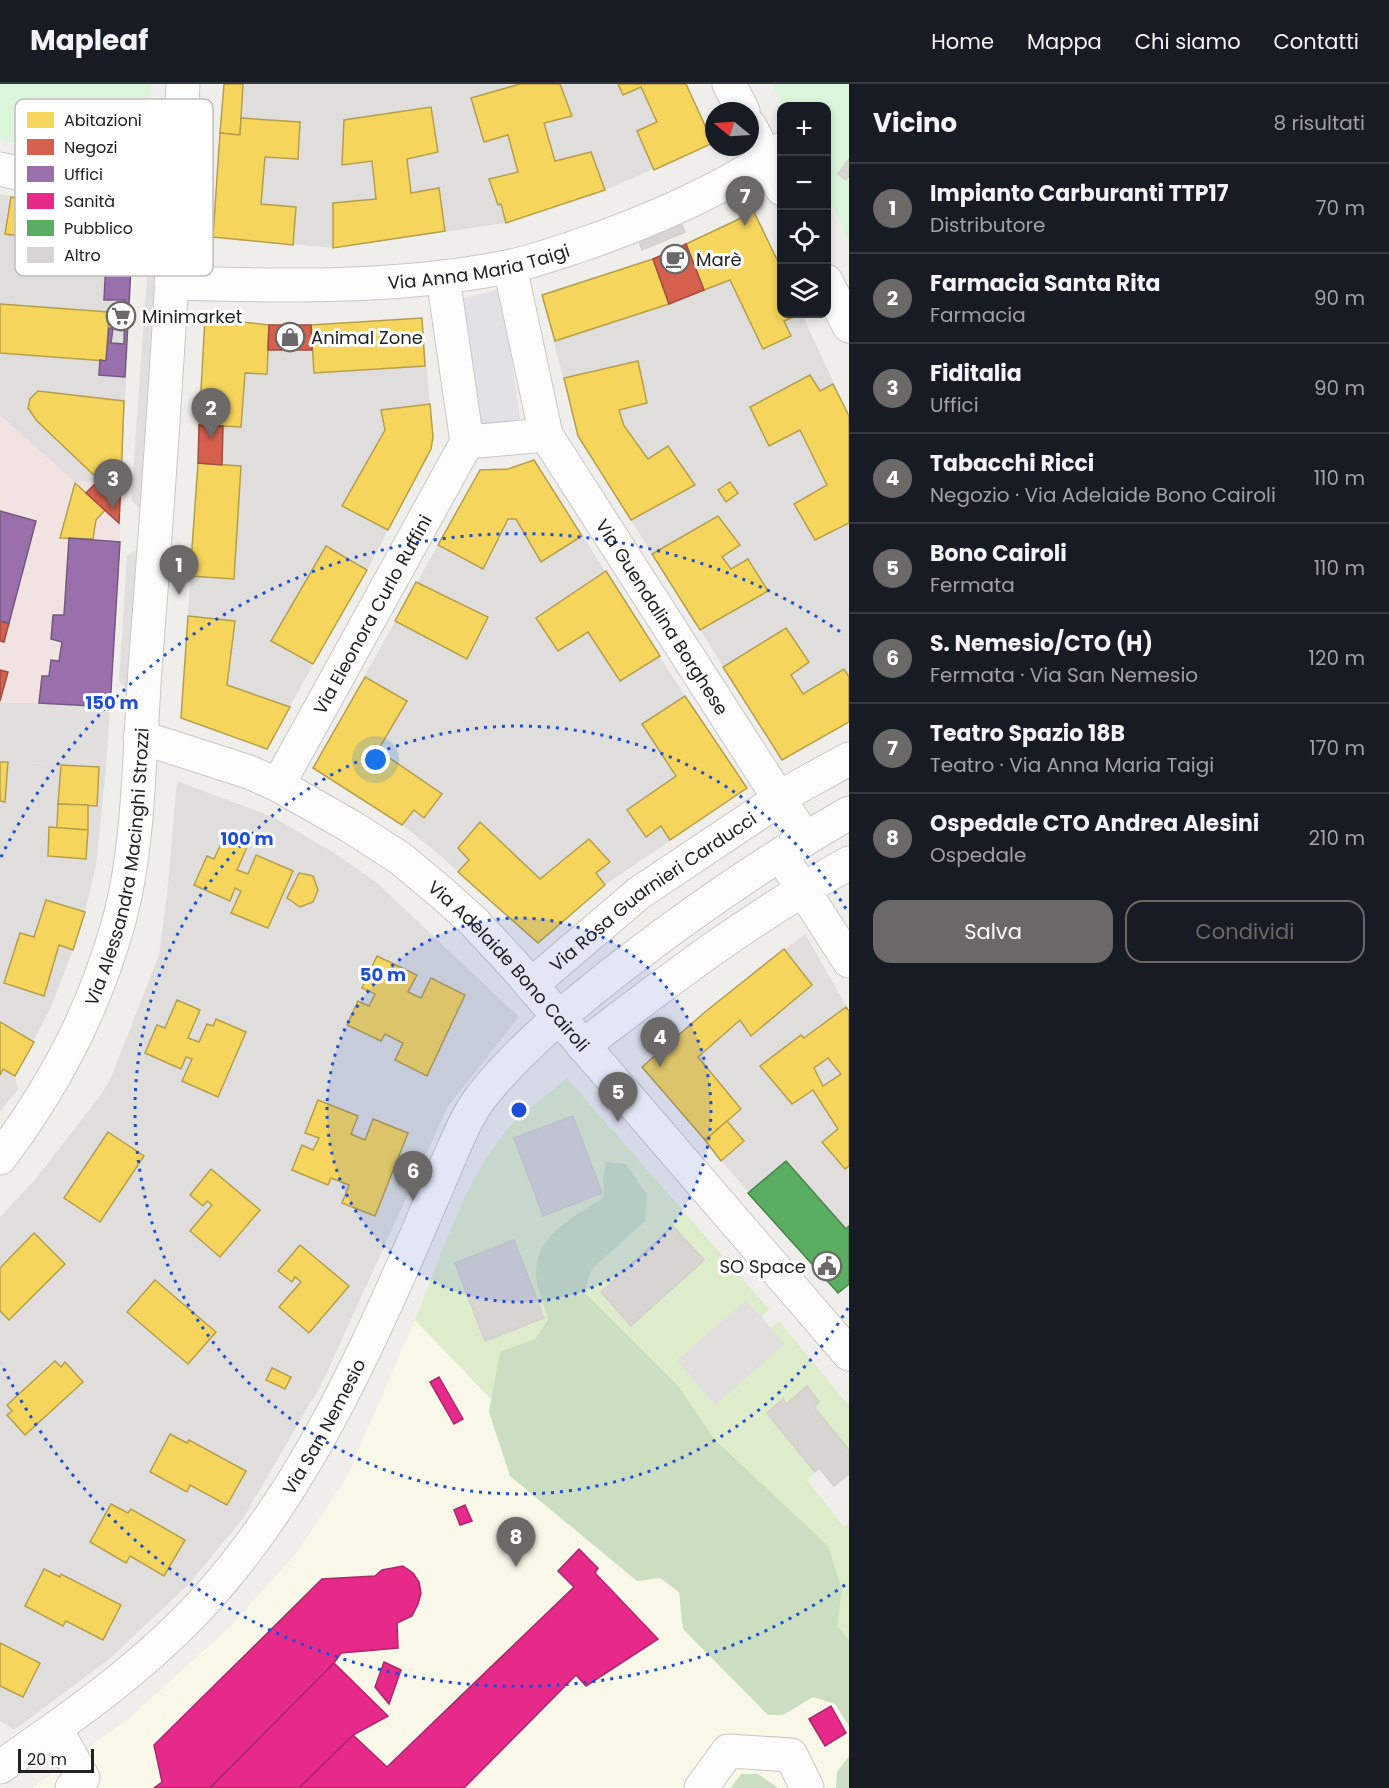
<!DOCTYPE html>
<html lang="it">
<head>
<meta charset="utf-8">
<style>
	body { margin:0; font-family:Poppins,sans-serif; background:#20242c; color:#f1f3f6 }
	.controls { position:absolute; right:18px; top:18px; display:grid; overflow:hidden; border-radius:12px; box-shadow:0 3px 9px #0003 }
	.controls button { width:54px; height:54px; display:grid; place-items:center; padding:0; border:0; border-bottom:2px solid #363941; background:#171b24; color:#f1f3f6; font:30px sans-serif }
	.compass { position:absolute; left:705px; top:18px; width:54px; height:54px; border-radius:50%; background:#171b24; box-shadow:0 3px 9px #0003; rotate:288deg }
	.scale { position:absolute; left:18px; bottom:15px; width:76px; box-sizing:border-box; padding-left:6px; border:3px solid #222; border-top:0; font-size:16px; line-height:21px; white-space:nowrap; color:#222; -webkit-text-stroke:4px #fff; paint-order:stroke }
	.you { position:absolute; left:376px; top:676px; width:21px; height:21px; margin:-15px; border:4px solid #fff; border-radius:50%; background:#1a73e8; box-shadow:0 0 0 9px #1a73e833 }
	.badge { display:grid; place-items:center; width:39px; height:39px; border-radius:50%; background:#6a6968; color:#fff; font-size:20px; font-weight:700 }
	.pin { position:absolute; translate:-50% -50px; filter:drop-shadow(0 2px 3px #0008) }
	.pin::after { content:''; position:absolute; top:32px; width:21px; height:18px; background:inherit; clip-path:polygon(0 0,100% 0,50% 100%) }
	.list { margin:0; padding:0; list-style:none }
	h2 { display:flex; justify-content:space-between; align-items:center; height:78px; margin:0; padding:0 24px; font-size:26px }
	h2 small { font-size:20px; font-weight:400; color:#9ea1a6 }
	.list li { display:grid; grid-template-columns:39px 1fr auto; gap:18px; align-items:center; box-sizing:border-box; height:90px; padding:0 24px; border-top:2px solid #363941 }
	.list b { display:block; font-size:22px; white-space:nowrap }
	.list p { margin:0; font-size:20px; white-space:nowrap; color:#9ea1a6 }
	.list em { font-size:20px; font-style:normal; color:#9ea1a6 }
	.actions { display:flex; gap:12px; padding:18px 24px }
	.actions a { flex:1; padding:14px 0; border:2px solid #6a6968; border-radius:18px; text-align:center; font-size:21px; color:#6a6968 }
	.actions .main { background:#6a6968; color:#fff }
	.icon { flex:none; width:33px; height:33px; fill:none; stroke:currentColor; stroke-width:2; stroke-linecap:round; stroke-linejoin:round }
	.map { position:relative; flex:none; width:849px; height:1704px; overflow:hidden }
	header { display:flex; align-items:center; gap:36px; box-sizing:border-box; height:84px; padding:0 30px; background:#171b24; border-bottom:2px solid #363941 }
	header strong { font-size:28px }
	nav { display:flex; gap:33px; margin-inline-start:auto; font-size:21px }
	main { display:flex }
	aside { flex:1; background:#171b24 }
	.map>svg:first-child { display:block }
	.residential { fill:#dfdedc }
	.commercial { fill:#f1e3e1 }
	.education { fill:#f8f7e8 }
	.grass { fill:#ddeccb; fill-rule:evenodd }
	.forest { fill:#cbdec1 }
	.park { fill:#daf5da }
	.parking { fill:#e0dfde }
	.plaza { fill:#e2e1e5 }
	.homes { fill:#f6d55c; stroke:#b69f4b; stroke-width:1.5; fill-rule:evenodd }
	.shops { fill:#d6604d; stroke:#a04d40; stroke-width:1.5 }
	.offices { fill:#9970ab; stroke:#755982; stroke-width:1.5 }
	.health { fill:#e7298a; stroke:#ac276b; stroke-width:1.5 }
	.public { fill:#5aae61; stroke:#49844e; stroke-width:1.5 }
	.building { fill:#d7d4d2; stroke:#d3d0cc; stroke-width:1.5 }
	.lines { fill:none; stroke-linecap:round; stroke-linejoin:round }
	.minor-casing { stroke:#c9c8c7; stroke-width:35 }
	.minor { stroke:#fdfcfc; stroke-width:33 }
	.ring { fill:none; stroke:#1d4ed8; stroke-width:3; stroke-dasharray:3 6 }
	.labels { text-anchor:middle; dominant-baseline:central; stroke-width:6; stroke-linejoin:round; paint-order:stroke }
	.poi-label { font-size:18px; fill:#222; stroke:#fff; text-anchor:start }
	.street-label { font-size:18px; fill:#222; stroke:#fff }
	.key { fill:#fff; stroke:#bdbdbd; stroke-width:1.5 }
	.key-label { font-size:16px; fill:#222 }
	.centre { fill:#1d4ed8; stroke:#fff; stroke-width:3 }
	.ring-label { font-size:18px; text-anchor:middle; font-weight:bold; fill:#1d4ed8; stroke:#fff; stroke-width:6; stroke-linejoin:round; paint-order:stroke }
</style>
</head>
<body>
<header>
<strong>Mapleaf</strong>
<nav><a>Home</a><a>Mappa</a><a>Chi siamo</a><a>Contatti</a></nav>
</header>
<main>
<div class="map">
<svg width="849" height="1704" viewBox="0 0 849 1704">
	<rect width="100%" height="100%" fill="#f0eeeb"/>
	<g class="residential">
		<polygon points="224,0 686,0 713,59 605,106 506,139 333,164 213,153"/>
		<polygon points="0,110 115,132 115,136 134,138 121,397 99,396 75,399 0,331"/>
		<polygon points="754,128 782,230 802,230 849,332 849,638 782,676 578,352 542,211 653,175"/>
		<polygon points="205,234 269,241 311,241 422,234 433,353 431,365 367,486 313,580 267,665 181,634 198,379"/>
		<polygon points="534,376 685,612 747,704 605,801 538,859 429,762 402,741 313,684 480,386 508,385"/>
		<polygon points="0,673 8,678 106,684 96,781 85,828 73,866 50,925 15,992 18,1005 0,1028"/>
		<polygon points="177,697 275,734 334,769 375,797 519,933 448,1022 323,1297 244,1433 189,1500 108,1576 14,1646 0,1637 0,1133 34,1097 100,1012 110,996 159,871 167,811"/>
		<polygon points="805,850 849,927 849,1200 838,1209 749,1109 642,983 724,912"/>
	</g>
	<polygon class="commercial" points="0,331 75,398 99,396 121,397 120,458 110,623 39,619 0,619"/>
	<polygon class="education" points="415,1236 564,1391 781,1500 849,1635 849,1704 32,1704 129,1634 230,1543 298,1467 346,1394"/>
	<path class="grass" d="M567,994l202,231 -8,8 -15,-17 -69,60 108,-15 -14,-17 8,-7 70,85v44l-35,-43 5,-5 -12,-15 -21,17 -4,-4 -15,13 48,59 -8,8 37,47 5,-4v196l-68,-135 -217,-109 -149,-155c24,-59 51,-144 93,-191 17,-19 40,-35 59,-51zM573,1032l29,77 -59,23 -29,-78zM673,1143l-42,98 -30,-34zM514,1156l30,78 -59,23z"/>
	<g class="forest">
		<path d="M606,1078l20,2 21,31 -2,26 -53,48 -8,23 94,94 36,53 114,107 14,44 -5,36 12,14v86l-14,-22 -22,-7 -30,18h-15l-85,-86 -4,-37 -19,-14 -23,3 -127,-105 -21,-64 11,-60 35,-13 13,-19c-3,-12 -8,-24 -11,-36 -8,-47 35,-65 67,-87l-1,-19z"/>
		<polygon points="849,1672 849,1704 836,1704 837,1688"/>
		<polygon points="741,1690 758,1690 778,1704 731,1704"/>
	</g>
	<g class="park">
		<polygon points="0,0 151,0 147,83 34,64 0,56"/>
		<polygon points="772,0 849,0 849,157 827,111 826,22 783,22"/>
	</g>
	<g class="parking">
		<polygon points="163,157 145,430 131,416 149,166"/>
		<polygon points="143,462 133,612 119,597 127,472"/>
		<polygon points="0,619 39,619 110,623 106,684 7,678 0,673"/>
		<polygon points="746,1216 785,1260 715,1321 677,1276"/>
	</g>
	<polygon class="plaza" points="496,206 504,225 521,340 477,344 462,234 464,214"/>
	<g class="homes">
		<polygon points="224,0 243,0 240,51 220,49"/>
		<polygon points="520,0 560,0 572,32 544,39 555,77 591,68 605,106 506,139 501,120 498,121 489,95 518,88 508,51 484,58 471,14"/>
		<polygon points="618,0 686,0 713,59 654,86 637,47 657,38 641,3 623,11"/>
		<polygon points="431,23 438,68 407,75 411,109 439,104 445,147 333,164 333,119 376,115 372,77 342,81 344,36"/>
		<polygon points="241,34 300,38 298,75 265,73 261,120 296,123 293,161 213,153 220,49 240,51"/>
		<polygon points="11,113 115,132 111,177 19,161 20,152 5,150"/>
		<polygon points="754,128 782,186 782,230 801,230 784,237 791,252 763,265 730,196 704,206 686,160"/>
		<polygon points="653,175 669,220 555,257 542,211"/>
		<polygon points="0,220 109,228 106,277 0,269"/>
		<polygon points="205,234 269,241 267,290 245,289 241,343 199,341"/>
		<polygon points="422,234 425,282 314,289 311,241"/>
		<polygon points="638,277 647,319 619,326 624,342 648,375 668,362 695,401 631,436 578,352 564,294"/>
		<polygon points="810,291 820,307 833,300 849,332 849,439 815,456 794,420 827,401 800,346 769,362 750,323"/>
		<polygon points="38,307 124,317 121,397 99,396 37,337 28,324 30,315"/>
		<polygon points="430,320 433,353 431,365 388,446 342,422 385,346 381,326"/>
		<polygon points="534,376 582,452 541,478 516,435 508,435 483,485 438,461 480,386 508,385"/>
		<polygon points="198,379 241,382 234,495 190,492"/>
		<polygon points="730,398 738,409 726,418 718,406"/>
		<polygon points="75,399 105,426 96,436 93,455 60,454"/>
		<polygon points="718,432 740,461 722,473 731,485 748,475 768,507 700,546 652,470"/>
		<polygon points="326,462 367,486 313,580 271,557"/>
		<polygon points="606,487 660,572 620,597 588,548 558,567 536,534"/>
		<polygon points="416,498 488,533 467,575 395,537"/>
		<polygon points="188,532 235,537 227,601 290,623 267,665 181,634"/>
		<polygon points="786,544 809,578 791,591 803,610 844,585 849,593 849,638 782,676 723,583"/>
		<polygon points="365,593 407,617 378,666 442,710 424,734 414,726 402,741 313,684"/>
		<polygon points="685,612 747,704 670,756 661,742 646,753 627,726 676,692 642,640"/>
		<polygon points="0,678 8,678 5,718 0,717"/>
		<polygon points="61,681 99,683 97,722 58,720"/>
		<polygon points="58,720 88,721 88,746 57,744"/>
		<polygon points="480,738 540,795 589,755 610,778 596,789 605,801 538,859 458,788 469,776 458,764"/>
		<polygon points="49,743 88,746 86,775 48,772"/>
		<polygon points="224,753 247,763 237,786 248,790 256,771 293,787 268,844 231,829 241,807 235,804 230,817 194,801 207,772 214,775"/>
		<polygon points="299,789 313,792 318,806 313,818 300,823 287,814"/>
		<polygon points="46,816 85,828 73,866 59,861 44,912 4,899 20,849 34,853"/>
		<polygon points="784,865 812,901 751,952 740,936 698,973 741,1025 705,1056 642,983 705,928"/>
		<polygon points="377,872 417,891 408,908 421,914 431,894 465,911 427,992 395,976 403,959 385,950 381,957 347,941 358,917 369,922 375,910 362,904"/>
		<polygon points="177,916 200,926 188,954 199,958 207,940 213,942 216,935 246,948 218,1013 182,997 192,975 186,973 181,985 145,969 157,941 165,944"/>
		<path d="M846,923l3,4v155l-4,3 -23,-27 16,-13 -25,-39 -21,14 -32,-38 41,-31 3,3zM828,974l13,16 -18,12 -9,-18z"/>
		<polygon points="0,938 34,958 15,992 3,985 0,991"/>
		<polygon points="318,1016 358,1032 351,1050 365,1056 373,1035 408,1049 375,1132 342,1119 349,1101 331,1094 328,1101 292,1086 302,1061 313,1066 319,1054 305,1049"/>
		<polygon points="727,1037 744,1057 721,1077 705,1056"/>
		<polygon points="108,1048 144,1072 100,1138 64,1114"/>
		<polygon points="211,1085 260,1126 220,1173 190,1147 212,1121 207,1117 203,1122 190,1111"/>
		<polygon points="34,1149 65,1180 9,1236 0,1227 0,1184"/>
		<polygon points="300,1161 349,1202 309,1249 279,1223 301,1198 295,1193 292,1198 278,1187"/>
		<polygon points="155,1196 216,1248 188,1280 127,1228"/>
		<polygon points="55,1277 61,1283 65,1278 83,1298 25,1351 7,1331 12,1327 7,1321"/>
		<polygon points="272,1284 291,1293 285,1305 266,1296"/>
		<polygon points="170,1350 187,1359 189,1356 246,1387 227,1421 190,1401 187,1408 150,1388"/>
		<polygon points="111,1420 128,1429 131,1425 185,1456 164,1492 130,1472 126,1479 90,1458"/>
		<polygon points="44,1485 60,1493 61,1490 121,1521 103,1556 66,1537 63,1542 25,1522"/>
		<polygon points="0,1559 40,1579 23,1613 0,1602"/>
	</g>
	<g class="shops">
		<polygon points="686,160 704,206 669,220 653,175"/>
		<polygon points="269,241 311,241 312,266 268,266"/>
		<polygon points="199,341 223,342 222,381 198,379"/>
		<polygon points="99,396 121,397 119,439 86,409"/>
		<polygon points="0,537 9,539 4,558 0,557"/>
		<polygon points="0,586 8,588 0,617"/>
	</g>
	<g class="offices">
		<polygon points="113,163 132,165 125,293 99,291 100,276 106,277 109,244 113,244 111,259 124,260 125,216 104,216 106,176 111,177"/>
		<polygon points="0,427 36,437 9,539 0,537"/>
		<polygon points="69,454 120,458 110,623 39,619 42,592 49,592 51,576 59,577 62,558 51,555 53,531 64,531"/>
	</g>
	<g class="health">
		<polygon points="439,1293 463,1335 454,1340 430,1298"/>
		<polygon points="465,1421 472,1437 460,1441 454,1426"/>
		<polygon points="579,1465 598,1484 595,1489 658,1555 586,1602 576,1591 464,1704 299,1704 353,1651 387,1683 574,1503 558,1487"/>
		<polygon points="403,1482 413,1489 419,1498 421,1509 418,1520 412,1532 397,1539 398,1564 341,1569 334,1579 210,1704 154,1704 162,1698 154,1661 322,1495 375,1492 382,1486"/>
		<polygon points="384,1578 401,1586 389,1620 375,1603"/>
		<polygon points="334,1579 388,1632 353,1651 299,1704 210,1704"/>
		<polygon points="831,1622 846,1649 825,1662 809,1635"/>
	</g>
	<polygon class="public" points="786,1077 846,1145 849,1142 849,1200 838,1209 748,1109"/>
	<g class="building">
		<polygon points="849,75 849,92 846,96 838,90"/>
		<polygon points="680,137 685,148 642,166 638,155"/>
		<polygon points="573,1032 602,1109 543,1132 514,1054"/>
		<polygon points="673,1142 704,1176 631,1242 601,1208"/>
		<polygon points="514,1156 544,1234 485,1257 455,1179"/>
		<polygon points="807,1302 819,1318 814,1323 849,1366 849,1390 834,1402 819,1384 815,1388 767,1329 783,1315 786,1320"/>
	</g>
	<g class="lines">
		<g class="minor-casing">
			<g id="minor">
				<polyline points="729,0 743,27"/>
				<polyline points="750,42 782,105"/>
				<path d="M0,85c58,14 118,24 177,28"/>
				<polyline points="443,193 467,358 546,351 510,183"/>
				<polyline points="826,197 849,242"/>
				<path id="s1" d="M171,199c112,3 225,6 336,-16 25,-5 50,-14 74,-22 70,-24 139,-54 201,-96"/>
				<path id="s2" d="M546,351l259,404"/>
				<path id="s3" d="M140,653l109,35 29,13 72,41 50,32 43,36 30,27 41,44 335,389"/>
				<path id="s4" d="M278,701l189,-343"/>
				<polyline points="791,787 849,877"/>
				<path id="s5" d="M531,901l108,-92 157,-105 53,-29"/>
				<path d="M583,962c87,-67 170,-130 266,-183"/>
				<path id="s6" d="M0,1074c55,-73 94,-148 119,-237 22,-81 20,-181 27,-265 15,-191 27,-381 37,-572"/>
				<polyline points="56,1645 83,1694 72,1704"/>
				<path id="s7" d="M0,1683c74,-51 148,-103 208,-170 76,-85 130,-188 177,-291 20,-44 39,-88 58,-133 11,-25 21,-53 38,-76 38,-48 91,-92 140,-130 72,-56 148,-108 228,-154"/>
				<polyline points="701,1704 728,1667 791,1671 807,1704"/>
			</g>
		</g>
		<use href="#minor" class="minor"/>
	</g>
	<circle cx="519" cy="1026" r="192" fill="#1d4ed8" fill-opacity=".12"/>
	<g class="ring">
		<circle cx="519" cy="1026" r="192"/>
		<path d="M848 1224A384 384 0 1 1 848 828"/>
		<path d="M845 1501A576 576 0 0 1 1 1279M1 773A576 576 0 0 1 845 551"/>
	</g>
	<defs>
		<g id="cafe-ring" transform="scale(1.5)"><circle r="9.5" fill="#fff" stroke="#6a6968" stroke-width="1.5"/><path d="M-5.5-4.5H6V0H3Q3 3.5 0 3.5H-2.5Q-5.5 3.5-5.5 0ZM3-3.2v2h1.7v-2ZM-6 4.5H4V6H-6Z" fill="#6a6968"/></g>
		<g id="supermarket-ring" transform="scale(1.5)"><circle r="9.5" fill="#fff" stroke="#6a6968" stroke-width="1.5"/><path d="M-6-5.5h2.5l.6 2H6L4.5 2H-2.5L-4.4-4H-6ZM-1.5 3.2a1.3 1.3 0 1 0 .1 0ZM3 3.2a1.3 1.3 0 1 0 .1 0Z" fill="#6a6968"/></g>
		<g id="shop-ring" transform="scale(1.5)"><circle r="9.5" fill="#fff" stroke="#6a6968" stroke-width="1.5"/><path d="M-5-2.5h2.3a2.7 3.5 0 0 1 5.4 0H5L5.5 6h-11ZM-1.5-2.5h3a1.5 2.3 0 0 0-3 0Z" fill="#6a6968"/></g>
		<g id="civic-ring" transform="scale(1.5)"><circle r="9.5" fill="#fff" stroke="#6a6968" stroke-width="1.5"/><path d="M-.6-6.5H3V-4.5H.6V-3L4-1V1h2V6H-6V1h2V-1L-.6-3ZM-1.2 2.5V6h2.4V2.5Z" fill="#6a6968"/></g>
	</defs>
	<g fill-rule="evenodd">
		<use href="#cafe-ring" x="675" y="175"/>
		<use href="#supermarket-ring" x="121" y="232"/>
		<use href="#shop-ring" x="290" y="253"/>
		<use href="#civic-ring" x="827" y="1182"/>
	</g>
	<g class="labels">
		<g class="poi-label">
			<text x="696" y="175">Marè</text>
			<text x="142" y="232">Minimarket</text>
			<text x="311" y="253">Animal Zone</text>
			<text x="806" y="1182" text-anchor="end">SO Space</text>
		</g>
		<g class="street-label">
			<text stroke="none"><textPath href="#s1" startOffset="309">Via Anna Maria Taigi</textPath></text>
			<text stroke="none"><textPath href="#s4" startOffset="195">Via Eleonora Curlo Ruffini</textPath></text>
			<text stroke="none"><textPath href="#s2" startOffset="216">Via Guendalina Borghese</textPath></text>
			<text stroke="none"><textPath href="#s6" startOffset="320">Via Alessandra Macinghi Strozzi</textPath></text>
			<text stroke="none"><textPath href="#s5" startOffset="154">Via Rosa Guarnieri Carducci</textPath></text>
			<text stroke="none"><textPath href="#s3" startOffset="442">Via Adelaide Bono Cairoli</textPath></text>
			<text stroke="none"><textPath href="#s7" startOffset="476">Via San Nemesio</textPath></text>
		</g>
	</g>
	<rect x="15" y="15" width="198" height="177" rx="9" class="key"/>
	<rect x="27" y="28" width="27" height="16" fill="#f6d55c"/>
	<rect x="27" y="55" width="27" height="16" fill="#d6604d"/>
	<rect x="27" y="82" width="27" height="16" fill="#9970ab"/>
	<rect x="27" y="109" width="27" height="16" fill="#e7298a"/>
	<rect x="27" y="136" width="27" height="16" fill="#5aae61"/>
	<rect x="27" y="163" width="27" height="16" fill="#d7d4d2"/>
	<g class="key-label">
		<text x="64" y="42">Abitazioni</text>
		<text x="64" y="69">Negozi</text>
		<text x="64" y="96">Uffici</text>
		<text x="64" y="123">Sanità</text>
		<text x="64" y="150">Pubblico</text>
		<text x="64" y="177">Altro</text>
	</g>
	<circle cx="519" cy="1026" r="9" class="centre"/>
	<g class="ring-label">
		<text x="112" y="625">150 m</text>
		<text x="247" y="761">100 m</text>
		<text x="383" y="897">50 m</text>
	</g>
</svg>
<div class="controls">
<button>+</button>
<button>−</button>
<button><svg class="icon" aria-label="locate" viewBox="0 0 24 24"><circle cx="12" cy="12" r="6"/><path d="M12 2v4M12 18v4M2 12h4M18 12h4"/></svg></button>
<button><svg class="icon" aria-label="layers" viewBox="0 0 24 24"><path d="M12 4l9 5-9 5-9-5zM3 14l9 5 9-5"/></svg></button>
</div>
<svg class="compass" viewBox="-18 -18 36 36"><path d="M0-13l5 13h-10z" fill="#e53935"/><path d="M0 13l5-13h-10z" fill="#9ea1a6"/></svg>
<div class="scale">20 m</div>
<div class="you"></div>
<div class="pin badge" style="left:179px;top:511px">1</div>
<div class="pin badge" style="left:211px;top:354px">2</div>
<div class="pin badge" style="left:113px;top:425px">3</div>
<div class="pin badge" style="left:660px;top:983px">4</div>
<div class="pin badge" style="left:618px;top:1038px">5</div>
<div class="pin badge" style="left:413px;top:1117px">6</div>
<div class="pin badge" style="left:745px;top:142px">7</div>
<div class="pin badge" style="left:516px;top:1483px">8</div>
</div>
<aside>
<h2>Vicino<small>8 risultati</small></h2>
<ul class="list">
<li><span class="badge">1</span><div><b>Impianto Carburanti TTP17</b><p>Distributore</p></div><em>70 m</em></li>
<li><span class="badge">2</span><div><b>Farmacia Santa Rita</b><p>Farmacia</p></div><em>90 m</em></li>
<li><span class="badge">3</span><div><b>Fiditalia</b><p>Uffici</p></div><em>90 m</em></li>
<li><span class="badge">4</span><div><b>Tabacchi Ricci</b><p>Negozio · Via Adelaide Bono Cairoli</p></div><em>110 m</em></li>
<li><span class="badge">5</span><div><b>Bono Cairoli</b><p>Fermata</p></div><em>110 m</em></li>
<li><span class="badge">6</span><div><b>S. Nemesio/CTO (H)</b><p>Fermata · Via San Nemesio</p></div><em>120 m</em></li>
<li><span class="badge">7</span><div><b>Teatro Spazio 18B</b><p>Teatro · Via Anna Maria Taigi</p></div><em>170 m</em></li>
<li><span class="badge">8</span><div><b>Ospedale CTO Andrea Alesini</b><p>Ospedale</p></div><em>210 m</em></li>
</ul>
<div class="actions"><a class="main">Salva</a><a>Condividi</a></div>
</aside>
</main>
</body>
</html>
